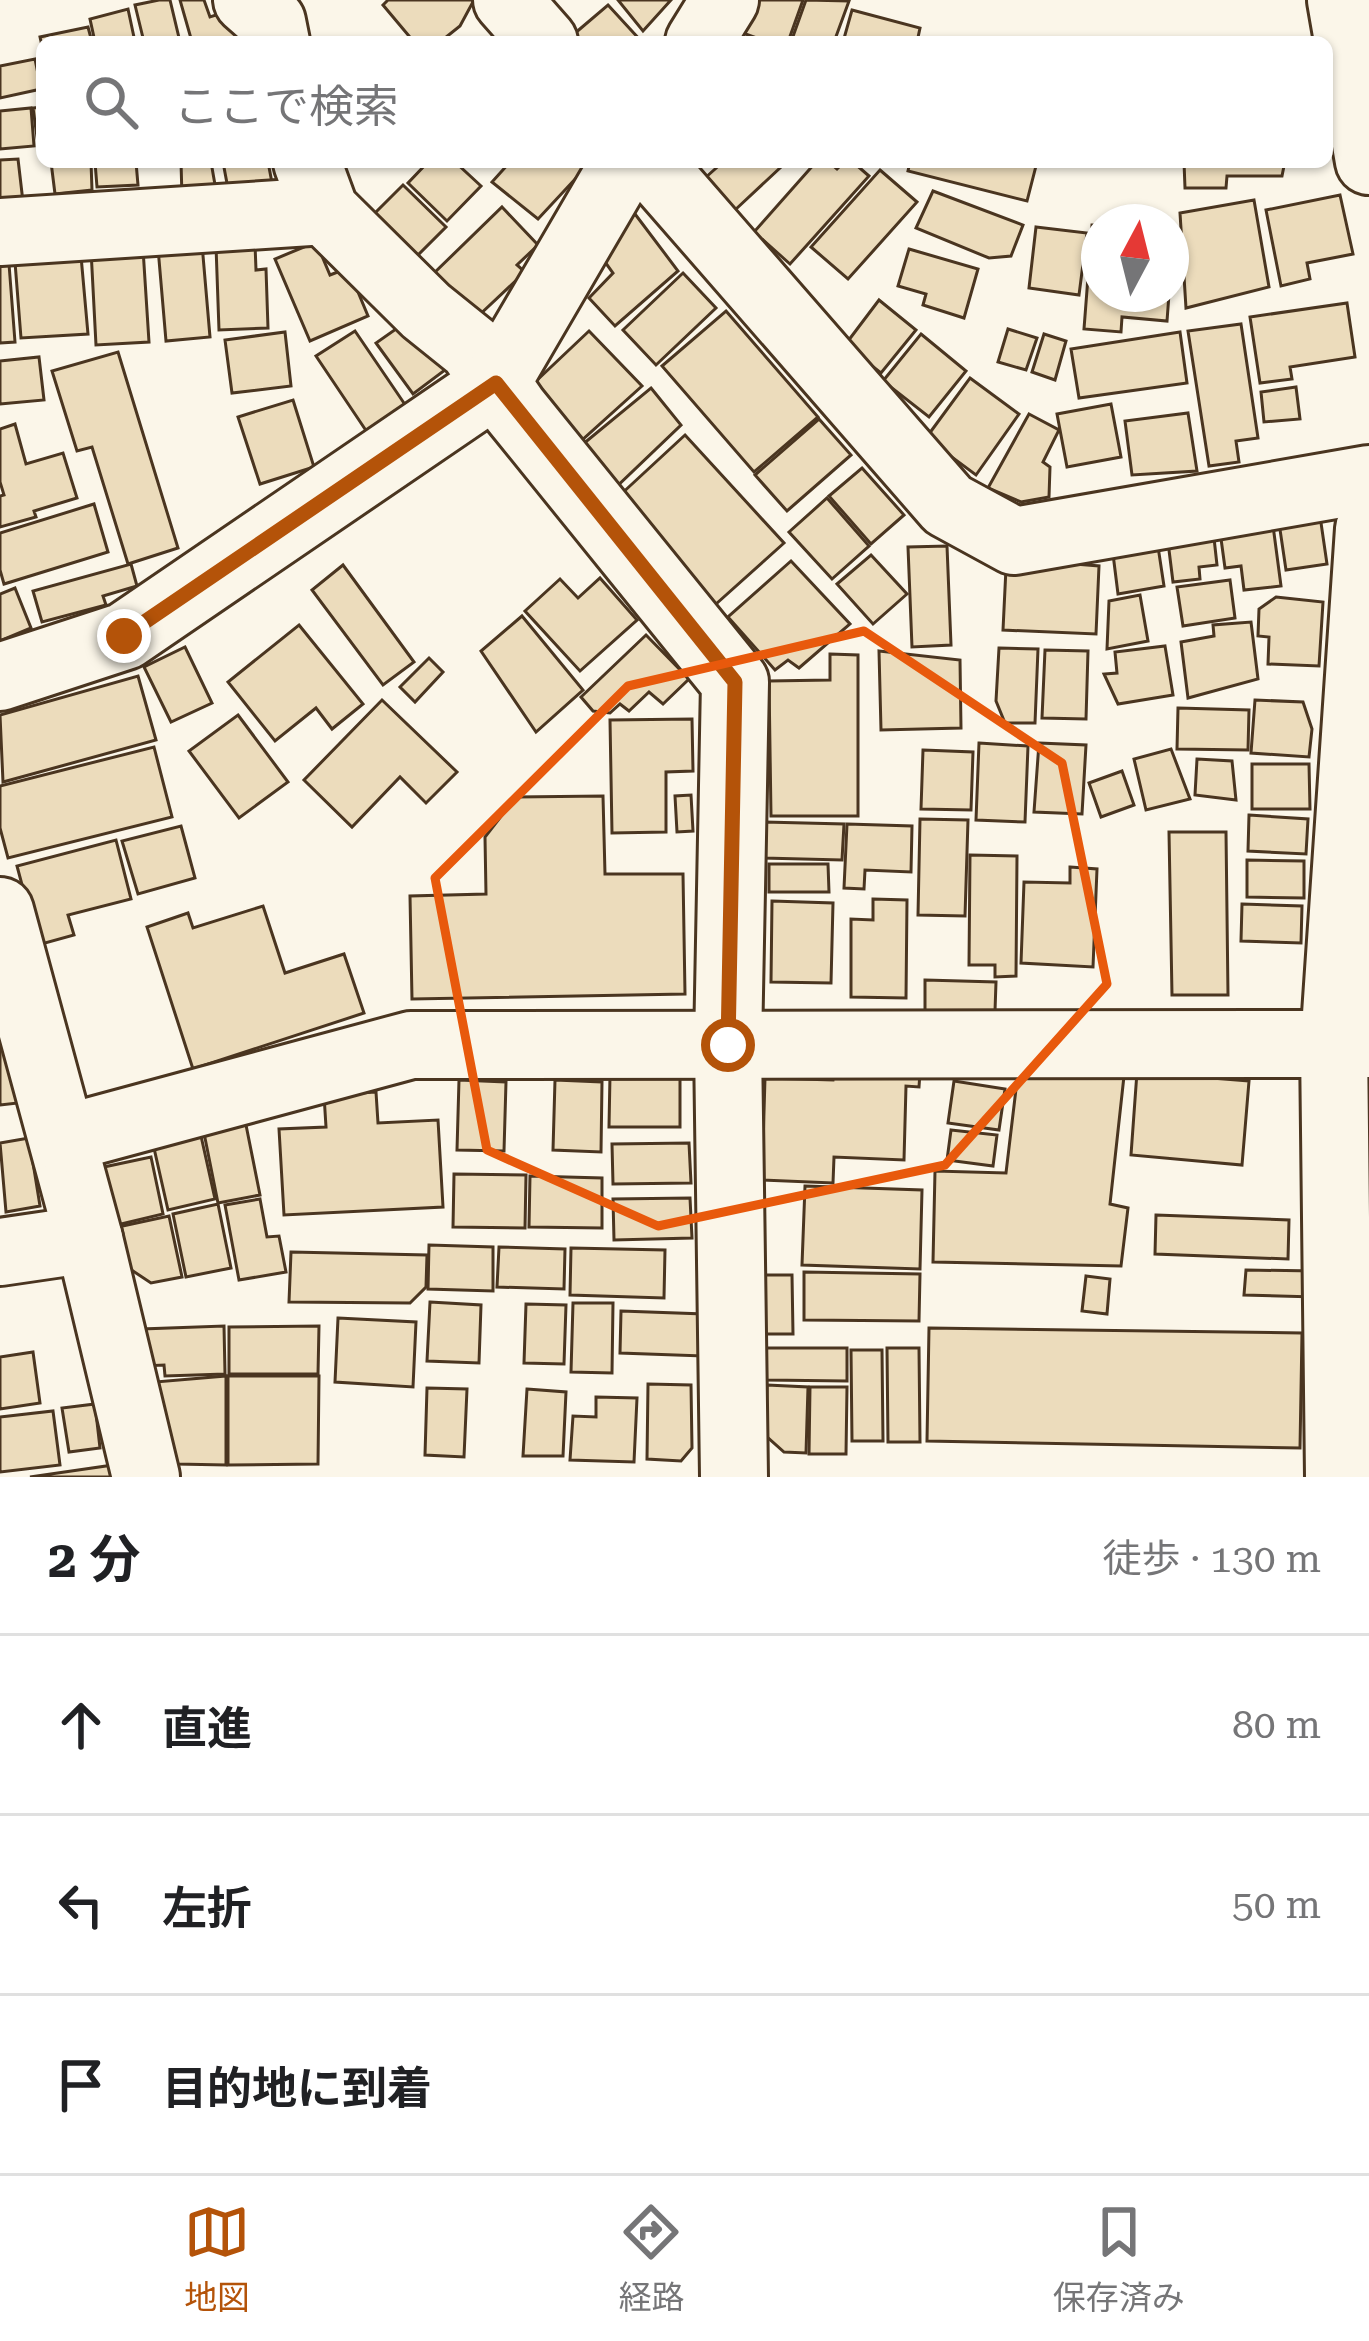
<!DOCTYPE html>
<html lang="ja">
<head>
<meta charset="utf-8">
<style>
	body { margin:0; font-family:"Roboto Serif","Noto Sans JP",serif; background:#f6f6f6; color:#202124 }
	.compass { position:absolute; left:1081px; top:204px; width:108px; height:108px; border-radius:50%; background:#fff; box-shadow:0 3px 9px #0004; rotate:7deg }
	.stop { position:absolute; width:36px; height:36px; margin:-27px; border:9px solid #b45309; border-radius:50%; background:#fff }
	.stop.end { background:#b45309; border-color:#fff; box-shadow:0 3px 12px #0008 }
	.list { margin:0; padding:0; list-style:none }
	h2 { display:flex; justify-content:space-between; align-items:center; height:156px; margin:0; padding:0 48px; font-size:51px }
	h2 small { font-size:39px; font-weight:400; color:#757577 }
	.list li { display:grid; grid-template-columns:78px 1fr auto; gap:36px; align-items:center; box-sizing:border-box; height:180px; padding:0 48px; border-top:3px solid #e0e0e0 }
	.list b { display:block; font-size:45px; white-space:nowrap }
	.list em { font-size:39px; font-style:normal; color:#757577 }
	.icon { flex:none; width:66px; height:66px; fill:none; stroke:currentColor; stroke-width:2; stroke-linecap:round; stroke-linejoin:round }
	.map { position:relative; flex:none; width:1369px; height:1477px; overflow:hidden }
	.search { position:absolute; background:#fff; box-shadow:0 3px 9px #0004; left:36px; right:36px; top:36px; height:132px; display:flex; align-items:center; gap:30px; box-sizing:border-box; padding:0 42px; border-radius:18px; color:#757577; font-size:45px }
	.sheet { height:696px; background:#fff }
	nav { display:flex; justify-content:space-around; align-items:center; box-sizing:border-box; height:168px; border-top:3px solid #e0e0e0; background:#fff; font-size:33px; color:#757577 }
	nav a { display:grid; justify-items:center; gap:6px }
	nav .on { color:#b45309 }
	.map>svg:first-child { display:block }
	.building { fill:#ecdcbc; stroke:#4a3520; stroke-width:3 }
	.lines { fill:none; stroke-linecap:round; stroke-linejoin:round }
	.minor-casing { stroke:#4a3520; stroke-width:72 }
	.minor { stroke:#fbf6e9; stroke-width:66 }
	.route { stroke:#b45309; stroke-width:15 }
	.marked { fill:none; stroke:#e8590c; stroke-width:9; stroke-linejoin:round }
</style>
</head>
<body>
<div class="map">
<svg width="1369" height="1477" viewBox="0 0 1369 1477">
	<rect width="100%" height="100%" fill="#fbf6e9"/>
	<g class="building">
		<polygon points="159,0 170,0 180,42 144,42 135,5"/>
		<polygon points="180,0 204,0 210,17 232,10 241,42 192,42"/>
		<polygon points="388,0 474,0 460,26 440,42 414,42 383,5"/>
		<polygon points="618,0 671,0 643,31"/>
		<polygon points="752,0 803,0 788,42 768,42 740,32"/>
		<polygon points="806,0 849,1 834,42 791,42"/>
		<polygon points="608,5 642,42 581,42 574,34"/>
		<polygon points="128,9 135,42 95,42 90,19"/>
		<polygon points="852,10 920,28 917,42 843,42"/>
		<polygon points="88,27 92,42 42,42 42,46 40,37"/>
		<polygon points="35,59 41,89 0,98 0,66"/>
		<polygon points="42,107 42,144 38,144 33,108"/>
		<polygon points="31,108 34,146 0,149 0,111"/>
		<polygon points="18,159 23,202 0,204 0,160"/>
		<polygon points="51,162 91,162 92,190 55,194"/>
		<polygon points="95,162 136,162 138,185 97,187"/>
		<polygon points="181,162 211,162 217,196 182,197"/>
		<polygon points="223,162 268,162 273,188 229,194"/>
		<polygon points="428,162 455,162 481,186 447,221 408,183"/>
		<polygon points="510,162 591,162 538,219 492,182"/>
		<polygon points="723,162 776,162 781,167 735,210 705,178"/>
		<polygon points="816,162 829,162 837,169 844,162 853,162 869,176 790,264 754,232"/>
		<polygon points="910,162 1037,162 1027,201 908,171"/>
		<polygon points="1184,162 1311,162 1311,165 1284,166 1282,176 1227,176 1226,188 1185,188"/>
		<polygon points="880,170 917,202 848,279 811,247"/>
		<polygon points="403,185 446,227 414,259 371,217"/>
		<polygon points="933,191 1023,225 1011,256 989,258 916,228"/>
		<polygon points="1340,195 1353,254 1307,263 1310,279 1281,286 1266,210"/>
		<polygon points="1254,200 1269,287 1186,308 1180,213"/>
		<polygon points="502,207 538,245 517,265 525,272 474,320 431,276"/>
		<polygon points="635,214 678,271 615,326 589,298 613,273 605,262 619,227"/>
		<polygon points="1092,225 1099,225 1099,294 1169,294 1167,321 1122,317 1121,332 1084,329"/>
		<polygon points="1036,227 1087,233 1079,295 1029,288"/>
		<polygon points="316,242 330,275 348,268 368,316 310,341 275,259"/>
		<polygon points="202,244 210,337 166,341 158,248"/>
		<polygon points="255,244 256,270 266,269 268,328 219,330 216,246"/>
		<polygon points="143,249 149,342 96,345 91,250"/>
		<polygon points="909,249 978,269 964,318 923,305 926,294 898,286"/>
		<polygon points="81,256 88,334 21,338 15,262"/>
		<polygon points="9,264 15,342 0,343 0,265"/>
		<polygon points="683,273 716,308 656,365 623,330"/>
		<polygon points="879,300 916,330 881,373 845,345"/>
		<polygon points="1347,303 1355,357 1290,367 1292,379 1260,383 1250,317"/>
		<polygon points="726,311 818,417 754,472 662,366"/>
		<polygon points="413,317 449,367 413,394 376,343"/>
		<polygon points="1241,324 1258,438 1236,441 1239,462 1209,466 1188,331"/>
		<polygon points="1008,329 1037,338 1026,370 998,362"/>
		<polygon points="355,331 406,406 367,432 316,356"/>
		<polygon points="589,331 642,386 582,440 533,384"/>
		<polygon points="285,332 291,386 232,393 225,340"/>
		<polygon points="1180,332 1187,383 1079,398 1071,349"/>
		<polygon points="921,334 966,371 929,417 883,381"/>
		<polygon points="1044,334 1066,341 1055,380 1032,372"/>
		<polygon points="118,352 178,548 128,564 92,447 77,451 52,371"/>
		<polygon points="39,357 44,400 0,404 0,361"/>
		<polygon points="970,378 1019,414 976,475 926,438"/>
		<polygon points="1296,387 1300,419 1264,422 1261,392"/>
		<polygon points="651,388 681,425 612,491 577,449"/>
		<polygon points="293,400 314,467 260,484 238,417"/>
		<polygon points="1111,404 1121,457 1067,467 1057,414"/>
		<polygon points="1188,413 1197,471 1132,475 1125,421"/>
		<polygon points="1029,414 1059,430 1043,462 1050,467 1049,497 1021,502 988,488"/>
		<polygon points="819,419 851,455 787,511 755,475"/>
		<polygon points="15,424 26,464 63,453 77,498 34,511 36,517 0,527 0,496 4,495 0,482 0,429"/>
		<polygon points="685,435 784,543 716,604 618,497"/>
		<polygon points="862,468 904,515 871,544 829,496"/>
		<polygon points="827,498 869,546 832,579 789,532"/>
		<polygon points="94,504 108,552 4,584 0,570 0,533"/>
		<polygon points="1319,509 1327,564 1286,570 1278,516"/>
		<polygon points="1272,518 1281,586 1244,590 1241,566 1225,568 1219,524"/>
		<polygon points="1213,529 1217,565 1199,567 1200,579 1173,582 1167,534"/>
		<polygon points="1157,540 1164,586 1118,594 1112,546"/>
		<polygon points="947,546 951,645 912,647 908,547"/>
		<polygon points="871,555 907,594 873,624 837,584"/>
		<polygon points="1026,560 1099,566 1096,634 1003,630 1006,568"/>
		<polygon points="791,561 850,624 799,668 788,660 775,670 728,617"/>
		<polygon points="131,564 137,586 103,596 106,605 42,622 33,591"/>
		<polygon points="343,565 414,662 383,685 312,590"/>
		<polygon points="600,578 637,620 580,671 525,611 560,579 578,598"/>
		<polygon points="1230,580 1235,618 1183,626 1177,587"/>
		<polygon points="15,588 31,628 0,641 0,594"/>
		<polygon points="1140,595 1148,641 1107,649 1109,601"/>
		<polygon points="1276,597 1323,602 1319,666 1268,664 1269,637 1258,636 1259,609"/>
		<polygon points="522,616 583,690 536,732 481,651"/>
		<polygon points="1251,622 1258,679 1188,698 1181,642 1214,636 1213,625"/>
		<polygon points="299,625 363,704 332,729 316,708 275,741 228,682"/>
		<polygon points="646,635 689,679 663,704 649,692 629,711 620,704 610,713 593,711 581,697"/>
		<polygon points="1165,646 1173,695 1118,704 1104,674 1117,673 1115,652"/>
		<polygon points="185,647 212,703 171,722 144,667"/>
		<polygon points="999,648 1038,649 1035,723 1005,723 996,701"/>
		<polygon points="1045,650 1088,651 1086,719 1042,718"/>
		<polygon points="879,651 960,660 961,728 881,730"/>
		<polygon points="830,654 858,655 858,816 771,816 769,681 830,680"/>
		<polygon points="429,658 443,672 415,702 400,687"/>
		<polygon points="138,676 156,740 3,782 0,715"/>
		<polygon points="382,700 457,772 426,803 400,777 352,827 304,780"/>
		<polygon points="1255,700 1303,702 1312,729 1309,757 1251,753"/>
		<polygon points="1178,708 1249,710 1248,750 1177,749"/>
		<polygon points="238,715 288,782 239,818 189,751"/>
		<polygon points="692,719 693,771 666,772 666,832 612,833 610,720"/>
		<polygon points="979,743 1028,746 1025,822 976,820"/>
		<polygon points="1039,743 1086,745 1082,814 1034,812"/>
		<polygon points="154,747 172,817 8,858 0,828 0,786"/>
		<polygon points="1171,749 1190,799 1146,810 1134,759"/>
		<polygon points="923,750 973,752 971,810 921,809"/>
		<polygon points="1197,759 1232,761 1236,800 1195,795"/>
		<polygon points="1252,764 1309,764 1310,809 1252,809"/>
		<polygon points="1122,771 1134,805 1101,817 1089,783"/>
		<polygon points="691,795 693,831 677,832 675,796"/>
		<polygon points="603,796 605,874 683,874 685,994 412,999 410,896 486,894 485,837 516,797"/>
		<polygon points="1249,815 1308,819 1306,854 1248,851"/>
		<polygon points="920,819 968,820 965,916 918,915"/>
		<polygon points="764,822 844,824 842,860 763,858"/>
		<polygon points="847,824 912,826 911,872 865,870 864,889 844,888"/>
		<polygon points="181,826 195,878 138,894 122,841"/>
		<polygon points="1169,832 1226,832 1228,995 1172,995"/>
		<polygon points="116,840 131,899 68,915 74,935 38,945 17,866"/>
		<polygon points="970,855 1017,856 1016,976 995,977 995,965 969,965"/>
		<polygon points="1247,860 1304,861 1304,898 1247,897"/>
		<polygon points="769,864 828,864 829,892 769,892"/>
		<polygon points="1070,867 1097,869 1093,967 1021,963 1024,882 1070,883"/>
		<polygon points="873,899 907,900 906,998 851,997 851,919 873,920"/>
		<polygon points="772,901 833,903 831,983 771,982"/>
		<polygon points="1242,904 1302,906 1301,943 1241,941"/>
		<polygon points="263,906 285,973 344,954 364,1013 193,1069 147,927 188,913 193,928"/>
		<polygon points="925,980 996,982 995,1011 925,1011"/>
		<polygon points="11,1044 18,1103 0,1105 0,1046"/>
		<polygon points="1019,1064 1124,1076 1110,1204 1128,1208 1121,1266 933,1262 935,1171 1006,1173"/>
		<polygon points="834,1069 920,1072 919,1087 906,1086 904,1160 834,1157 833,1183 762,1180 765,1078 833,1080"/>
		<polygon points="1137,1072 1249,1081 1242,1165 1131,1155"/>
		<polygon points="610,1075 680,1077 680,1127 609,1127"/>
		<polygon points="459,1080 506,1082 504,1151 457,1150"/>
		<polygon points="555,1080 602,1082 601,1152 553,1150"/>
		<polygon points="954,1081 1005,1089 999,1130 948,1123"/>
		<polygon points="376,1092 378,1123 438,1120 443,1207 284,1215 279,1129 326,1127 324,1095"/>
		<polygon points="246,1125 260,1195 218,1203 204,1133"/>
		<polygon points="951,1130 997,1135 993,1166 947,1160"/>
		<polygon points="201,1136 215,1199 168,1210 154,1148"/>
		<polygon points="29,1138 40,1206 6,1212 0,1143"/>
		<polygon points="689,1143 691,1183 613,1184 612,1144"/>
		<polygon points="151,1157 163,1214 117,1225 104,1167"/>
		<polygon points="454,1174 526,1175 525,1228 453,1227"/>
		<polygon points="530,1176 602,1178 602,1228 529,1227"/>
		<polygon points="805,1186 922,1190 920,1269 802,1265"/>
		<polygon points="690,1198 692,1238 614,1240 613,1199"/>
		<polygon points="260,1199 267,1237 279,1236 286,1272 239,1280 225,1205"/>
		<polygon points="218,1204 231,1268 186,1277 173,1214"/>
		<polygon points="1156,1215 1289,1220 1288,1259 1155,1254"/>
		<polygon points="169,1216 182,1277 151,1283 127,1267 118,1227"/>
		<polygon points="429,1245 493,1247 493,1291 428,1289"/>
		<polygon points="499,1247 565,1249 564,1289 497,1287"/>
		<polygon points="571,1248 665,1250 664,1298 570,1295"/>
		<polygon points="291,1252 427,1255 426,1287 410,1303 289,1302"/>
		<polygon points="1246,1270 1315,1271 1315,1297 1244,1295"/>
		<polygon points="804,1272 920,1274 919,1321 804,1320"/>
		<polygon points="759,1275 792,1275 793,1334 759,1334"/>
		<polygon points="1086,1276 1110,1279 1107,1314 1082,1311"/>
		<polygon points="430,1302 481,1305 479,1363 427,1361"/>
		<polygon points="573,1303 613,1303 612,1373 571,1372"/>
		<polygon points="526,1304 566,1305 564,1364 524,1363"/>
		<polygon points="621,1311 704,1314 703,1356 620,1353"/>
		<polygon points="338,1318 416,1322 413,1387 335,1382"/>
		<polygon points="224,1326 225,1374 165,1376 164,1365 143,1366 142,1329"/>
		<polygon points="319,1326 318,1374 229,1374 229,1327"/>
		<polygon points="929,1328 1302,1333 1300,1448 927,1441"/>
		<polygon points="766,1348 847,1348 847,1381 766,1380"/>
		<polygon points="887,1348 919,1348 920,1442 888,1442"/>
		<polygon points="851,1350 882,1350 883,1441 852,1441"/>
		<polygon points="33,1352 40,1403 0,1409 0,1357"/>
		<polygon points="226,1376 226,1465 176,1464 155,1382"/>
		<polygon points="228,1376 319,1376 318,1464 228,1465"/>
		<polygon points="648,1384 691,1385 692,1448 681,1461 647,1459"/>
		<polygon points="767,1385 808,1387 806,1453 784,1452 765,1435"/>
		<polygon points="810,1387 847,1387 846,1454 809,1454"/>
		<polygon points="427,1388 467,1389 464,1457 425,1455"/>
		<polygon points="527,1389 566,1392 563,1456 523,1456"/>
		<polygon points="596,1397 637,1398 634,1462 570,1460 573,1416 596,1417"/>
		<polygon points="95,1404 100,1448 69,1452 62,1408"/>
		<polygon points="53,1411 60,1465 0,1472 0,1417"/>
		<polygon points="113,1465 115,1477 30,1477"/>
	</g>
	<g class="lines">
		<g class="minor-casing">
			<g id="minor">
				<polyline points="247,0 272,22 276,42"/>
				<polyline points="507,0 544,42"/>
				<polyline points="1341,0 1369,161"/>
				<polyline points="699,42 725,0"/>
				<polyline points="307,162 325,211 426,311 472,348 515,410 735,682 728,1045 734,1477"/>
				<polyline points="649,162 948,505 1014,541 1369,479"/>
				<polyline points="0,232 325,211"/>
				<polyline points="0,677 125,636 496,383 625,162"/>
				<polyline points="0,911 89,1239 146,1477"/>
				<polyline points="63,1139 411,1045 1369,1044"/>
				<polyline points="0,1252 89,1239"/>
				<polyline points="1339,1477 1334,1044 1369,529"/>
			</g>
		</g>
		<use href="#minor" class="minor"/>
	</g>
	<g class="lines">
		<polyline class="route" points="124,636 496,383 735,682 728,1045"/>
	</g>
	<path class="marked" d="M864,631l198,132 45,221 -162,181 -287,61 -171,-76 -52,-272 193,-192z"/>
</svg>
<svg class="compass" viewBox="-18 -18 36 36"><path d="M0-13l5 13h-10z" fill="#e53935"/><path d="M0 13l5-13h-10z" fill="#757577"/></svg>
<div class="stop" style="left:728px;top:1045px"></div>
<div class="stop end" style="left:124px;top:636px"></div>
<div class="search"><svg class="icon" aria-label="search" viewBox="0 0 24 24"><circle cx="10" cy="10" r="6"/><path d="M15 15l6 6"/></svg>ここで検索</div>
</div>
<section class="sheet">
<h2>2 分<small>徒歩 · 130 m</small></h2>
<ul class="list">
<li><svg class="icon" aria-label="ahead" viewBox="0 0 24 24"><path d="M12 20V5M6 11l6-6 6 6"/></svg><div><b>直進</b></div><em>80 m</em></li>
<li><svg class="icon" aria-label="left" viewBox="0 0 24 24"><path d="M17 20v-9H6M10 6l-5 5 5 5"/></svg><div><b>左折</b></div><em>50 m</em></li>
<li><svg class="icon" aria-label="arrive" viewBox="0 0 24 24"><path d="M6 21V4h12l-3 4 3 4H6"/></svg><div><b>目的地に到着</b></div></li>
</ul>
</section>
<nav>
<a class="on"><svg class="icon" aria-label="map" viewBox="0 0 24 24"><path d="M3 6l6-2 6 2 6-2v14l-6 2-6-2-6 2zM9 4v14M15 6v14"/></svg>地図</a>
<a><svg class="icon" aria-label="directions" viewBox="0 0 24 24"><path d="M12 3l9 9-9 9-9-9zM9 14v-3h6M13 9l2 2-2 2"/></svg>経路</a>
<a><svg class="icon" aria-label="saved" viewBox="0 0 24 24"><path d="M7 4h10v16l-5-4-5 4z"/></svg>保存済み</a>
</nav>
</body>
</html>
